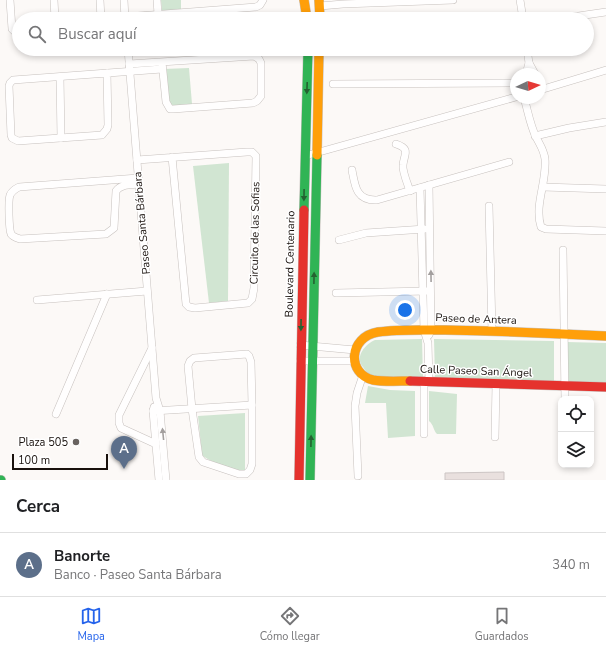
<!DOCTYPE html>
<html lang="es">
<head>
<meta charset="utf-8">
<style>
	body { margin:0; font-family:"Nunito Sans",sans-serif; background:#f6f6f6; color:#202124 }
	.controls { position:absolute; right:12px; bottom:12px; display:grid; overflow:hidden; border-radius:8px; box-shadow:0 2px 6px #0003 }
	.controls button { width:36px; height:36px; display:grid; place-items:center; padding:0; border:0; border-bottom:1px solid #e0e0e0; background:#fff; color:#202124; font:20px sans-serif }
	.compass { position:absolute; left:510px; top:68px; width:36px; height:36px; border-radius:50%; background:#fff; box-shadow:0 2px 6px #0003; rotate:86deg }
	.scale { position:absolute; left:12px; bottom:10px; width:96px; box-sizing:border-box; padding-left:4px; border:2px solid #19110d; border-top:0; font-size:11px; line-height:14px; white-space:nowrap; color:#19110d; -webkit-text-stroke:3px #fff; paint-order:stroke }
	.you { position:absolute; left:405px; top:310px; width:14px; height:14px; margin:-10px; border:3px solid #fff; border-radius:50%; background:#1a73e8; box-shadow:0 0 0 6px #1a73e833 }
	.badge { display:grid; place-items:center; width:26px; height:26px; border-radius:50%; background:#2563eb; color:#fff; font-size:13px; font-weight:700 }
	.pin { position:absolute; translate:-50% -33px; filter:drop-shadow(0 1px 2px #0008) }
	.pin::after { content:''; position:absolute; top:21px; width:14px; height:12px; background:inherit; clip-path:polygon(0 0,100% 0,50% 100%) }
	.list { margin:0; padding:0; list-style:none }
	h2 { display:flex; justify-content:space-between; align-items:center; height:52px; margin:0; padding:0 16px; font-size:17px }
	h2 small { font-size:13px; font-weight:400; color:#757577 }
	.list li { display:grid; grid-template-columns:26px 1fr auto; gap:12px; align-items:center; box-sizing:border-box; height:64px; padding:0 16px; border-top:1px solid #e0e0e0 }
	.list b { display:block; font-size:15px; white-space:nowrap }
	.list p { margin:0; font-size:13px; white-space:nowrap; color:#757577 }
	.list em { font-size:13px; font-style:normal; color:#757577 }
	.icon { flex:none; width:22px; height:22px; fill:none; stroke:currentColor; stroke-width:2; stroke-linecap:round; stroke-linejoin:round }
	.map { position:relative; flex:none; width:606px; height:480px; overflow:hidden }
	.search { position:absolute; background:#fff; box-shadow:0 2px 6px #0003; left:12px; right:12px; top:12px; height:44px; display:flex; align-items:center; gap:10px; box-sizing:border-box; padding:0 14px; border-radius:22px; color:#757577; font-size:15px }
	.sheet { height:116px; background:#fff }
	nav { display:flex; justify-content:space-around; align-items:center; box-sizing:border-box; height:56px; border-top:1px solid #e0e0e0; background:#fff; font-size:11px; color:#757577 }
	nav a { display:grid; justify-items:center; gap:2px }
	nav .on { color:#2563eb }
	.map>svg:first-child { display:block }
	.green { fill:#d1e5d2 }
	.building { fill:#e9e0de; stroke:#ccc5c4 }
	.lines { fill:none; stroke-linecap:round; stroke-linejoin:round }
	.street-casing { stroke:#c7c1be; stroke-width:8 }
	.fast-casing { stroke:#c7c1be; stroke-width:10 }
	.slow-casing { stroke:#c7c1be; stroke-width:10 }
	.jam-casing { stroke:#c7c1be; stroke-width:10 }
	.street { stroke:#fffefe; stroke-width:7 }
	.fast { stroke:#30b455; stroke-width:9 }
	.slow { stroke:#ff9f0a; stroke-width:9 }
	.jam { stroke:#e5322d; stroke-width:9 }
	.oneway { fill:#246231 }
	.oneway2 { fill:#a39f9e }
	.poi-dot { fill:#68625f; stroke:#fff; stroke-width:1.5 }
	.labels { text-anchor:middle; dominant-baseline:central; stroke-width:3; stroke-linejoin:round; paint-order:stroke }
	.street-label { font-size:11px; fill:#19110d; stroke:#fff }
	.poi-label { font-size:11px; fill:#19110d; stroke:#fff; text-anchor:end }
</style>
</head>
<body>
<div class="map">
<svg width="606" height="480" viewBox="0 0 606 480">
	<rect width="100%" height="100%" fill="#fcf9f7"/>
	<g class="green">
		<polygon points="161,0 181,0 181,10 162,11"/>
		<polygon points="189,68 192,104 172,106 170,104 164,69"/>
		<polygon points="229,163 228,301 209,303 193,166"/>
		<path d="M422,339l1,40 -51,-2c-3,-3 -7,-6 -9,-10 -9,-11 3,-23 12,-27z"/>
		<polygon points="434,339 554,341 554,382 435,379"/>
		<polygon points="567,342 606,343 606,384 567,382"/>
		<polygon points="368,386 390,390 415,391 415,436 388,438 386,403 365,403"/>
		<path d="M429,391l28,3 -1,40h-19c-4,-4 -3,-9 -8,-13z"/>
		<path d="M245,413v57c-11,2 -35,-8 -43,-15l-4,-39z"/>
	</g>
	<polygon class="building" points="504,472 504,480 445,480 445,473"/>
	<g class="lines">
		<g class="street-casing">
			<g id="street">
				<polyline points="10,0 12,29 14,31 19,33"/>
				<polyline points="54,0 55,19"/>
				<polyline points="100,0 101,19"/>
				<polyline points="124,0 125,19"/>
				<polyline points="157,0 158,14"/>
				<polyline points="520,0 523,19"/>
				<polyline points="320,6 343,4 453,0"/>
				<polyline points="125,17 256,7 260,5 263,0"/>
				<polyline points="558,19 606,12"/>
				<polyline points="128,49 156,398 160,411 166,480"/>
				<polyline points="527,49 529,63 535,74"/>
				<polyline points="129,64 254,56 259,59 261,63 261,96 257,101 253,103 173,109 170,109 166,102 162,62"/>
				<polyline points="107,73 108,125 107,129 102,135 18,141 12,138 11,135 9,86 10,83 13,80 162,69"/>
				<polyline points="526,74 529,63"/>
				<polyline points="60,77 61,138"/>
				<polyline points="333,84 516,83"/>
				<polyline points="540,90 606,70"/>
				<path d="M524,98c4,13 6,27 12,39 4,8 8,13 9,22 2,23 -11,46 -4,68l5,2 60,2"/>
				<polyline points="535,136 569,128 606,122"/>
				<path d="M396,144c15,5 8,10 7,21 -1,6 5,20 7,26"/>
				<polyline points="305,156 516,97"/>
				<polyline points="137,160 247,152 252,152 256,156 254,288 252,299 248,303 195,308 189,307 186,304 172,157"/>
				<path d="M352,170c3,16 4,31 25,30l132,-38"/>
				<path d="M138,178l-119,9c-4,2 -7,4 -9,8 -2,6 -1,34 1,39 2,3 6,4 9,5l86,-5 8,-6 2,-37c5,-7 14,-6 22,-7"/>
				<polyline points="429,185 431,330 429,335"/>
				<polyline points="543,187 606,189"/>
				<polyline points="420,188 424,330 428,343 429,382"/>
				<polyline points="489,206 492,331"/>
				<polyline points="339,240 366,233 425,229"/>
				<polyline points="563,250 565,399"/>
				<polyline points="336,293 427,291"/>
				<polyline points="37,300 147,291"/>
				<polyline points="300,345 355,350"/>
				<polyline points="152,348 119,415 119,423 121,428 156,444"/>
				<polygon points="247,354 249,356 251,362 252,405 252,464 250,470 246,474 239,474 203,462 199,457 192,409 188,366 190,361 194,358"/>
				<polyline points="300,361 354,361"/>
				<polyline points="154,407 153,411 159,480"/>
				<polyline points="153,411 252,405"/>
				<polyline points="56,414 107,294"/>
				<polyline points="424,434 424,382"/>
				<polyline points="495,437 496,384"/>
				<polyline points="358,476 355,406 357,393 363,375"/>
			</g>
		</g>
		<g class="fast-casing">
			<g id="fast">
				<polyline points="304,210 308,49"/>
				<polyline points="0,480 1,480"/>
				<polyline points="310,480 317,155"/>
			</g>
		</g>
		<g class="slow-casing">
			<g id="slow">
				<polyline points="304,0 307,19"/>
				<polyline points="319,0 320,19"/>
				<polyline points="317,155 319,49"/>
				<path d="M410,381c-11,0 -27,1 -37,-1 -26,-6 -25,-43 5,-48 20,-3 46,-2 67,-2 54,1 107,3 161,6"/>
			</g>
		</g>
		<g class="jam-casing">
			<g id="jam">
				<polyline points="410,381 606,387"/>
				<polyline points="299,480 304,210"/>
			</g>
		</g>
		<use href="#street" class="street"/>
		<use href="#fast" class="fast"/>
		<use href="#slow" class="slow"/>
		<use href="#jam" class="jam"/>
	</g>
	<defs><path id="oneway-solid" d="M-6-.8H1V-3.2L6.5 0L1 3.2V.8H-6Z"/></defs>
	<g class="oneway">
		<use href="#oneway-solid" transform="translate(307 88) rotate(92)"/>
		<use href="#oneway-solid" transform="translate(304 195) rotate(91)"/>
		<use href="#oneway-solid" transform="translate(314 278) rotate(-89)"/>
		<use href="#oneway-solid" transform="translate(301 325) rotate(91)"/>
		<use href="#oneway-solid" transform="translate(311 441) rotate(-89)"/>
	</g>
	<g class="oneway2">
		<use href="#oneway-solid" transform="translate(431 276) rotate(-91)"/>
		<use href="#oneway-solid" transform="translate(163 434) rotate(-96)"/>
	</g>
	<circle class="poi-dot" cx="76" cy="442" r="4"/>
	<g class="labels">
		<g class="street-label">
			<text transform="translate(142 223) rotate(-95)">Paseo Santa Bárbara</text>
			<text transform="translate(255 233) rotate(-89)">Circuito de las Sofias</text>
			<text transform="translate(290 264) rotate(-89)">Boulevard Centenario</text>
			<text transform="translate(476 319) rotate(2)">Paseo de Antera</text>
			<text transform="translate(476 371) rotate(2)">Calle Paseo San Ángel</text>
		</g>
		<g class="poi-label">
			<text x="68" y="442">Plaza 505</text>
		</g>
	</g>
</svg>
<div class="controls">
<button><svg class="icon" aria-label="locate" viewBox="0 0 24 24"><circle cx="12" cy="12" r="6"/><path d="M12 2v4M12 18v4M2 12h4M18 12h4"/></svg></button>
<button><svg class="icon" aria-label="layers" viewBox="0 0 24 24"><path d="M12 4l9 5-9 5-9-5zM3 14l9 5 9-5"/></svg></button>
</div>
<svg class="compass" viewBox="-18 -18 36 36"><path d="M0-13l5 13h-10z" fill="#e53935"/><path d="M0 13l5-13h-10z" fill="#757577"/></svg>
<div class="scale">100 m</div>
<div class="you"></div>
<div class="pin badge" style="left:124px;top:469px;background:#5c6f8a">A</div>
<div class="search"><svg class="icon" aria-label="search" viewBox="0 0 24 24"><circle cx="10" cy="10" r="6"/><path d="M15 15l6 6"/></svg>Buscar aquí</div>
</div>
<section class="sheet">
<h2>Cerca<small></small></h2>
<ul class="list">
<li><span class="badge" style="background:#5c6f8a">A</span><div><b>Banorte</b><p>Banco · Paseo Santa Bárbara</p></div><em>340 m</em></li>
</ul>
</section>
<nav>
<a class="on"><svg class="icon" aria-label="map" viewBox="0 0 24 24"><path d="M3 6l6-2 6 2 6-2v14l-6 2-6-2-6 2zM9 4v14M15 6v14"/></svg>Mapa</a>
<a><svg class="icon" aria-label="directions" viewBox="0 0 24 24"><path d="M12 3l9 9-9 9-9-9zM9 14v-3h6M13 9l2 2-2 2"/></svg>Cómo llegar</a>
<a><svg class="icon" aria-label="saved" viewBox="0 0 24 24"><path d="M7 4h10v16l-5-4-5 4z"/></svg>Guardados</a>
</nav>
</body>
</html>
